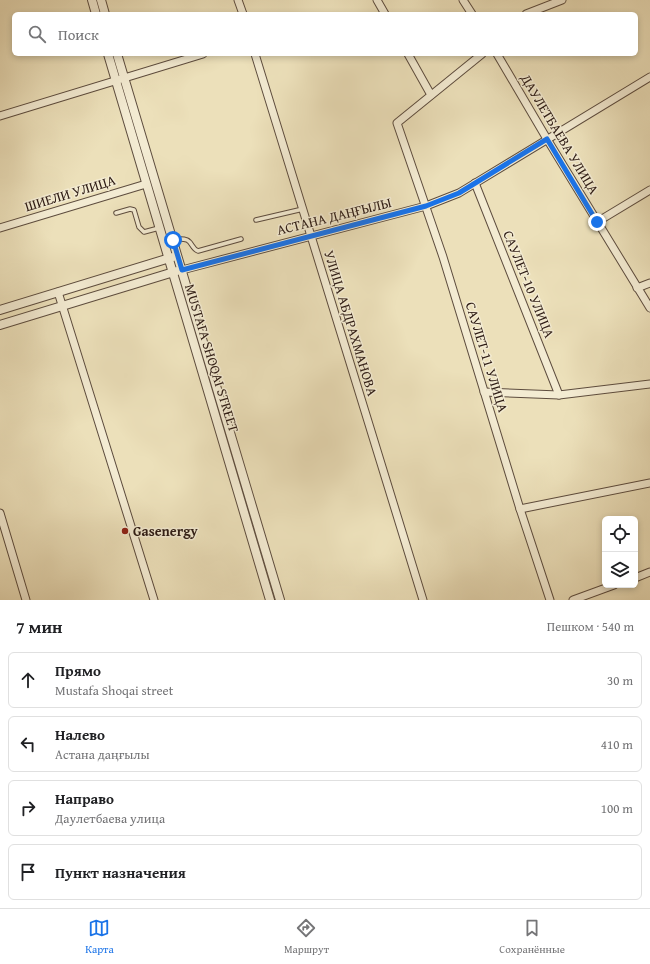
<!DOCTYPE html>
<html lang="ru">
<head>
<meta charset="utf-8">
<style>
	body { margin:0; font-family:"Gentium Book Plus",serif; background:#f6f6f6; color:#202124 }
	.controls { position:absolute; right:12px; bottom:12px; display:grid; overflow:hidden; border-radius:6px; box-shadow:0 2px 6px #0003 }
	.controls button { width:36px; height:36px; display:grid; place-items:center; padding:0; border:0; border-bottom:1px solid #e0e0e0; background:#fff; color:#202124; font:20px sans-serif }
	.stop { position:absolute; width:12px; height:12px; margin:-9px; border:3px solid #1a73e8; border-radius:50%; background:#fff }
	.stop.end { background:#1a73e8; border-color:#fff; box-shadow:0 1px 4px #0008 }
	.list { margin:0; padding:0; list-style:none }
	h2 { display:flex; justify-content:space-between; align-items:center; height:52px; margin:0; padding:0 16px; font-size:17px }
	h2 small { font-size:13px; font-weight:400; color:#757577 }
	.list li { display:grid; grid-template-columns:26px 1fr auto; gap:12px; align-items:center; box-sizing:border-box; height:56px; margin:0 8px 8px; padding:0 8px; border:1px solid #e0e0e0; border-radius:6px }
	.list b { display:block; font-size:15px; white-space:nowrap }
	.list p { margin:0; font-size:13px; white-space:nowrap; color:#757577 }
	.list em { font-size:13px; font-style:normal; color:#757577 }
	.icon { flex:none; width:22px; height:22px; fill:none; stroke:currentColor; stroke-width:2; stroke-linecap:round; stroke-linejoin:round }
	.map { position:relative; flex:none; width:650px; height:600px; overflow:hidden }
	.search { position:absolute; background:#fff; box-shadow:0 2px 6px #0003; left:12px; right:12px; top:12px; height:44px; display:flex; align-items:center; gap:10px; box-sizing:border-box; padding:0 14px; border-radius:6px; color:#757577; font-size:15px }
	.sheet { height:308px; background:#fff }
	nav { display:flex; justify-content:space-around; align-items:center; box-sizing:border-box; height:56px; border-top:1px solid #e0e0e0; background:#fff; font-size:11px; color:#757577 }
	nav a { display:grid; justify-items:center; gap:2px }
	nav .on { color:#1a73e8 }
	.map>svg:first-child { display:block }
	.lines { fill:none; stroke-linecap:round; stroke-linejoin:round }
	.service-casing { stroke:#5d4c3e; stroke-width:5.5 }
	.minor-casing { stroke:#5d4c3e; stroke-width:9 }
	.tertiary-casing { stroke:#5d4c3e; stroke-width:10 }
	.service { stroke:#f3ebd2; stroke-width:3.5 }
	.minor { stroke:#f3ebd2; stroke-width:7 }
	.tertiary { stroke:#f3ebd2; stroke-width:8 }
	.route { stroke:#1a73e8; stroke-width:5 }
	.poi-dot { fill:#8f2418; stroke:#f3ebd2; stroke-width:1.5 }
	.labels { text-anchor:middle; dominant-baseline:central; stroke-width:3; stroke-linejoin:round; paint-order:stroke }
	.street-label { font-size:14px; fill:#2d1b14; stroke:#f3ebd2 }
	.poi-label { font-size:14px; font-weight:bold; fill:#2d1b14; stroke:#f3ebd2; text-anchor:start }
</style>
</head>
<body>
<div class="map">
<svg width="650" height="600" viewBox="0 0 650 600">
	<rect width="100%" height="100%" fill="#ece0ba"/>
	<filter id="stains"><feTurbulence type="fractalNoise" baseFrequency=".005" numOctaves="4"/><feColorMatrix values="0 0 0 0 .2 0 0 0 0 .09 0 0 0 0 .02 0 0 0 .5 -.17"/></filter>
	<radialGradient id="worn" r=".72"><stop offset=".6" stop-color="#630" stop-opacity="0"/><stop offset="1" stop-color="#630" stop-opacity=".3"/></radialGradient>
	<g class="lines">
		<g class="service-casing">
			<g id="service">
				<polyline points="116,213 130,209 134,210 139,227 144,232 159,228"/>
				<polyline points="256,220 303,209"/>
				<path d="M173,240c4,-1 9,-2 14,0 5,2 5,9 11,11l43,-12"/>
			</g>
		</g>
		<g class="minor-casing">
			<g id="minor">
				<polyline points="238,0 243,14"/>
				<polyline points="377,0 385,14"/>
				<polyline points="463,0 472,14"/>
				<polyline points="526,14 562,0"/>
				<polyline points="255,54 423,600"/>
				<polyline points="408,54 431,95"/>
				<polyline points="482,54 397,123 443,257 520,509 550,600"/>
				<polyline points="497,54 547,139 650,308"/>
				<polyline points="0,116 203,54"/>
				<polyline points="475,183 559,395"/>
				<polyline points="597,222 650,190"/>
				<polyline points="0,228 146,184"/>
				<polyline points="182,270 426,206 459,193 650,77"/>
				<polyline points="637,288 650,283"/>
				<polyline points="58,292 154,600"/>
				<polyline points="484,392 559,395 650,384"/>
				<polyline points="520,509 650,483"/>
				<polyline points="0,513 26,600"/>
				<polyline points="635,578 650,572"/>
				<polyline points="573,600 614,585"/>
			</g>
		</g>
		<g class="tertiary-casing">
			<g id="tertiary">
				<polyline points="92,0 96,14"/>
				<polyline points="101,0 105,14"/>
				<polyline points="108,54 270,600"/>
				<polyline points="117,54 280,600"/>
				<polyline points="0,310 173,257"/>
				<polyline points="0,325 177,271"/>
			</g>
		</g>
		<use href="#service" class="service"/>
		<use href="#minor" class="minor"/>
		<use href="#tertiary" class="tertiary"/>
	</g>
	<g class="lines">
		<polyline class="route" points="173,240 182,270 426,206 459,193 547,139 597,222"/>
	</g>
	<circle class="poi-dot" cx="125" cy="531" r="4"/>
	<g class="labels">
		<g class="street-label">
			<text transform="translate(560 134) rotate(59)">ДАУЛЕТБАЕВА УЛИЦА</text>
			<text transform="translate(70 193) rotate(-17)">ШИЕЛИ УЛИЦА</text>
			<text transform="translate(334 216) rotate(-14)">АСТАНА ДАҢҒЫЛЫ</text>
			<text transform="translate(529 284) rotate(68)">САУЛЕТ-10 УЛИЦА</text>
			<text transform="translate(351 323) rotate(73)">УЛИЦА АБДРАХМАНОВА</text>
			<text transform="translate(487 357) rotate(73)">САУЛЕТ-11 УЛИЦА</text>
			<text transform="translate(212 358) rotate(73)">MUSTAFA SHOQAI STREET</text>
		</g>
		<g class="poi-label">
			<text x="133" y="531">Gasenergy</text>
		</g>
	</g>
	<rect width="100%" height="100%" filter="url(#stains)"/>
	<rect width="100%" height="100%" fill="url(#worn)"/>
</svg>
<div class="controls">
<button><svg class="icon" aria-label="locate" viewBox="0 0 24 24"><circle cx="12" cy="12" r="6"/><path d="M12 2v4M12 18v4M2 12h4M18 12h4"/></svg></button>
<button><svg class="icon" aria-label="layers" viewBox="0 0 24 24"><path d="M12 4l9 5-9 5-9-5zM3 14l9 5 9-5"/></svg></button>
</div>
<div class="stop" style="left:173px;top:240px"></div>
<div class="stop end" style="left:597px;top:222px"></div>
<div class="search"><svg class="icon" aria-label="search" viewBox="0 0 24 24"><circle cx="10" cy="10" r="6"/><path d="M15 15l6 6"/></svg>Поиск</div>
</div>
<section class="sheet">
<h2>7 мин<small>Пешком · 540 m</small></h2>
<ul class="list">
<li><svg class="icon" aria-label="ahead" viewBox="0 0 24 24"><path d="M12 20V5M6 11l6-6 6 6"/></svg><div><b>Прямо</b><p>Mustafa Shoqai street</p></div><em>30 m</em></li>
<li><svg class="icon" aria-label="left" viewBox="0 0 24 24"><path d="M17 20v-9H6M10 6l-5 5 5 5"/></svg><div><b>Налево</b><p>Астана даңғылы</p></div><em>410 m</em></li>
<li><svg class="icon" aria-label="right" viewBox="0 0 24 24"><path d="M7 20v-9h11M14 6l5 5-5 5"/></svg><div><b>Направо</b><p>Даулетбаева улица</p></div><em>100 m</em></li>
<li><svg class="icon" aria-label="arrive" viewBox="0 0 24 24"><path d="M6 21V4h12l-3 4 3 4H6"/></svg><div><b>Пункт назначения</b></div></li>
</ul>
</section>
<nav>
<a class="on"><svg class="icon" aria-label="map" viewBox="0 0 24 24"><path d="M3 6l6-2 6 2 6-2v14l-6 2-6-2-6 2zM9 4v14M15 6v14"/></svg>Карта</a>
<a><svg class="icon" aria-label="directions" viewBox="0 0 24 24"><path d="M12 3l9 9-9 9-9-9zM9 14v-3h6M13 9l2 2-2 2"/></svg>Маршрут</a>
<a><svg class="icon" aria-label="saved" viewBox="0 0 24 24"><path d="M7 4h10v16l-5-4-5 4z"/></svg>Сохранённые</a>
</nav>
</body>
</html>
